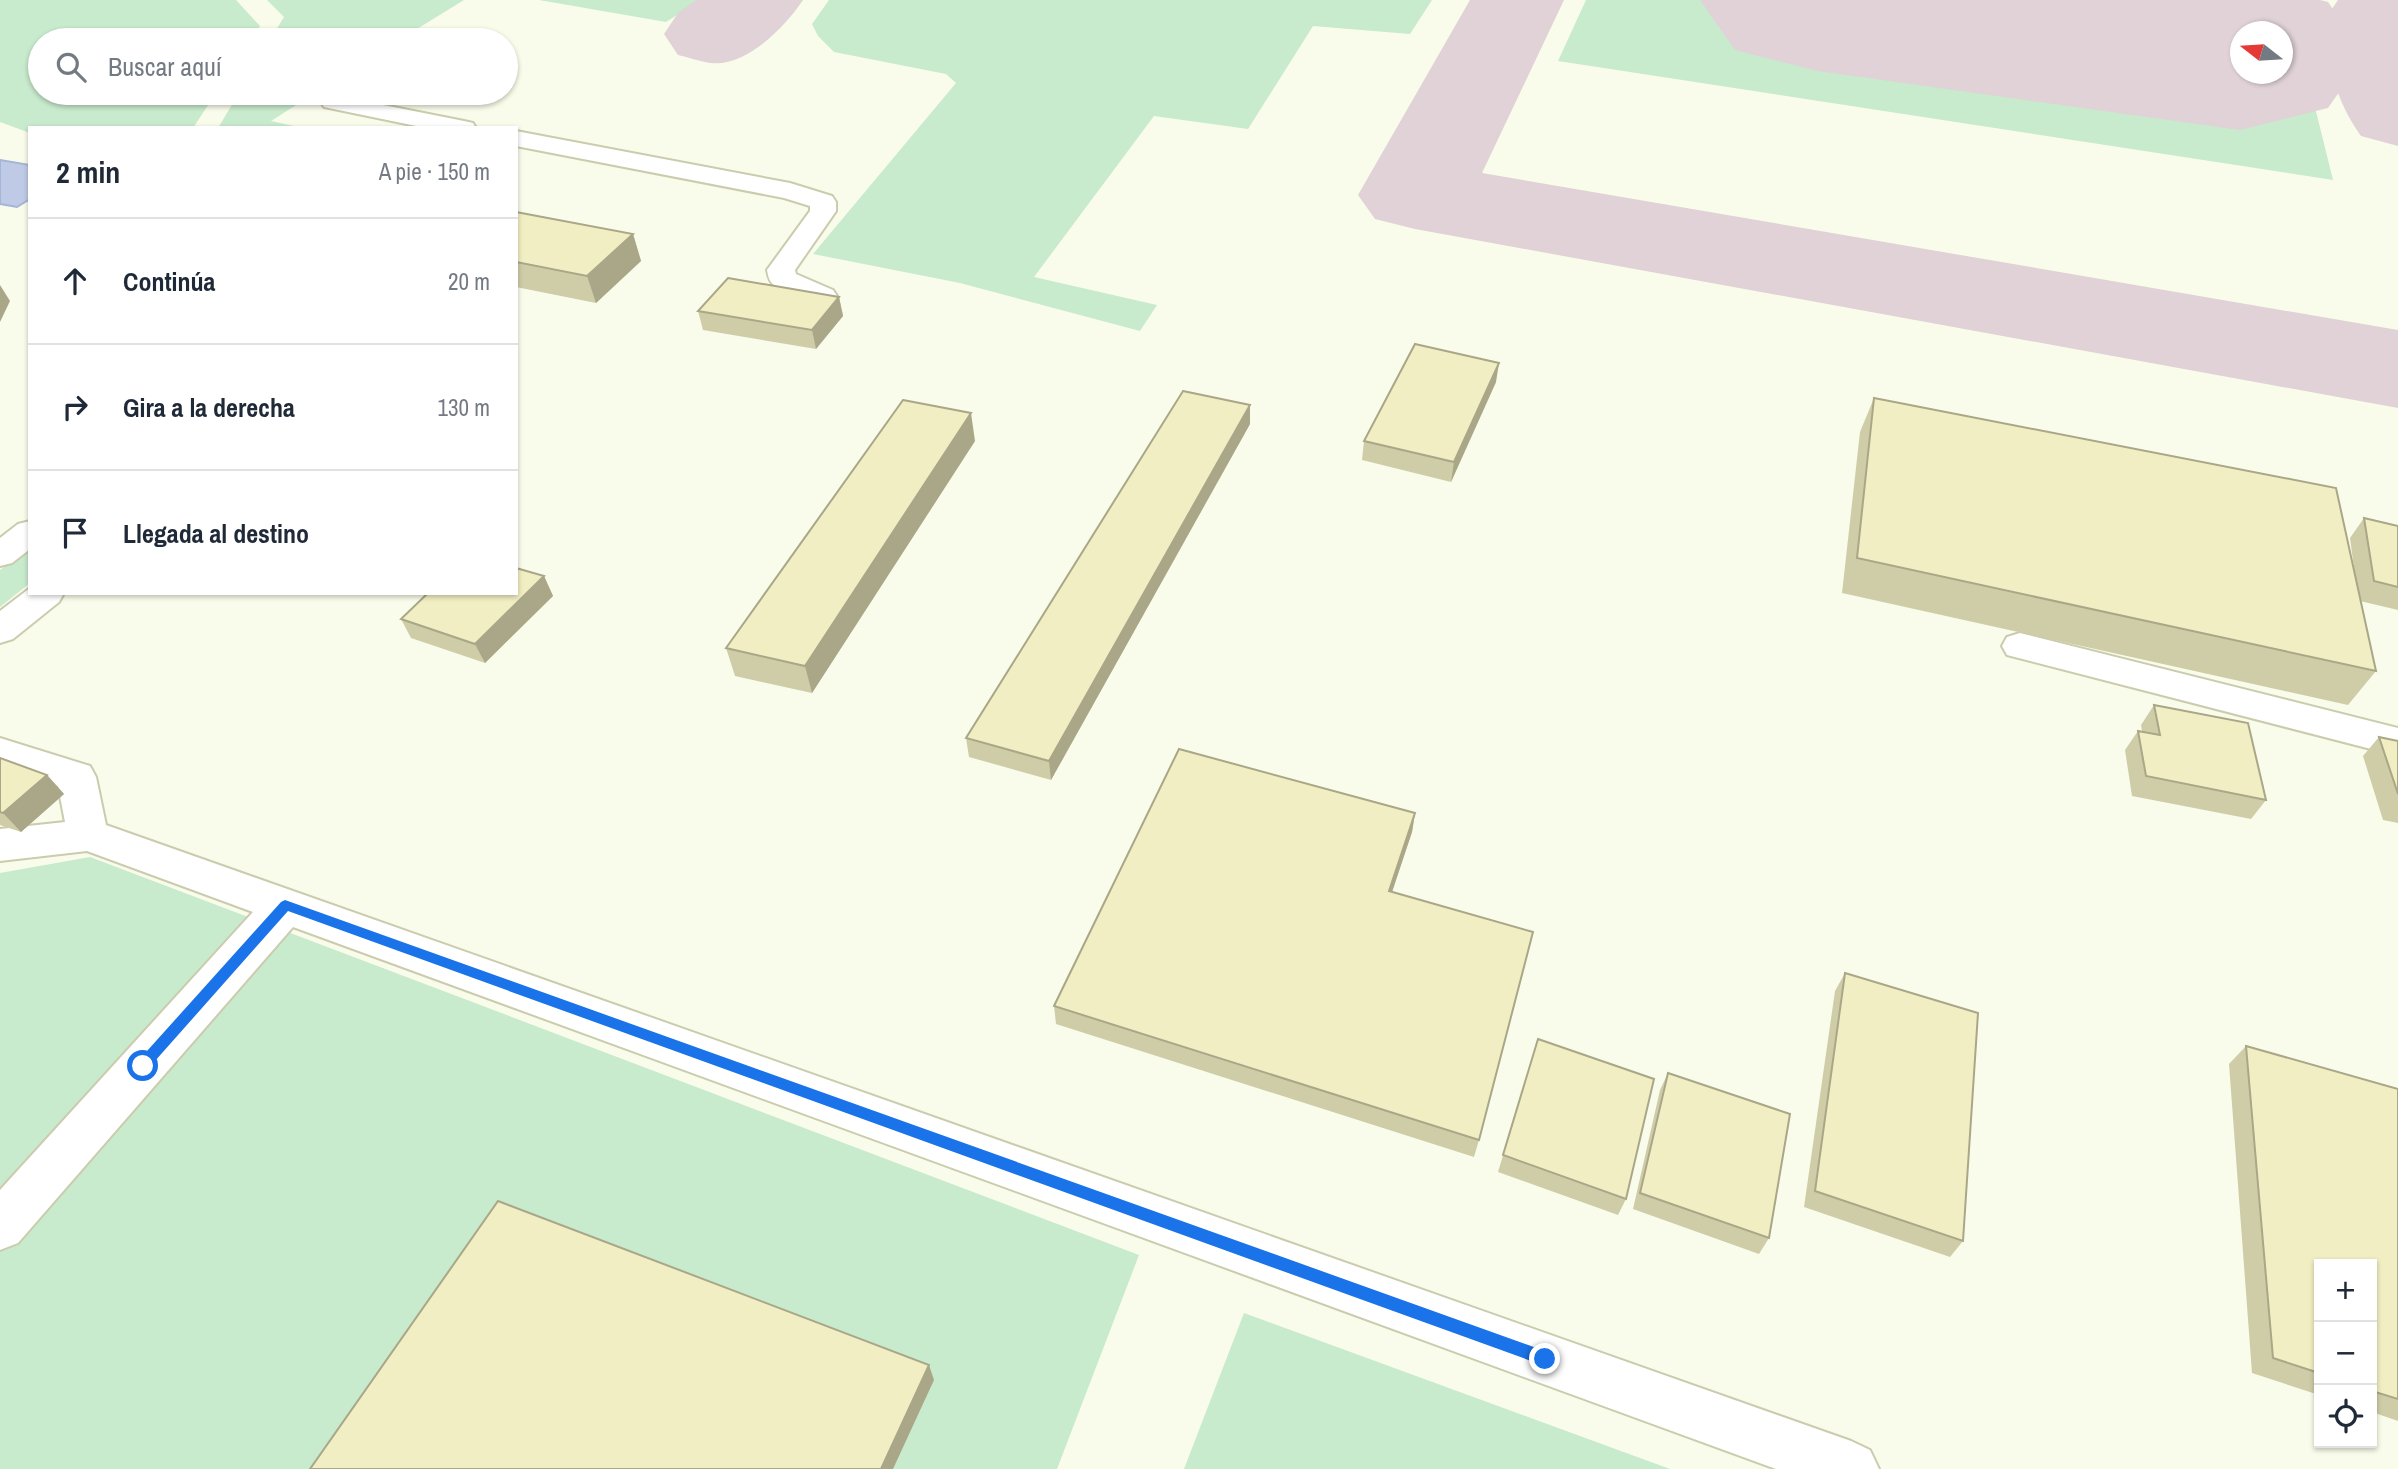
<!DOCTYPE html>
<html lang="es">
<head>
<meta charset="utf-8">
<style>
	body { margin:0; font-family:"Archivo Narrow",sans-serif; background:#f6f6f7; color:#1f2937 }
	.controls { position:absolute; right:21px; bottom:21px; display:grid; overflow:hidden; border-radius:0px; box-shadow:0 2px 5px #0004 }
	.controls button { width:63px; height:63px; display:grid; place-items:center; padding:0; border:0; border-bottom:2px solid #e0e1e3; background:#fff; color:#1f2937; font:35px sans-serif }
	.compass { position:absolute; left:2230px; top:21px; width:63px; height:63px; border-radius:50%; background:#fff; box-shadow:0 2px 5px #0004; rotate:287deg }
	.stop { position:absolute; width:21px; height:21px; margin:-16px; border:5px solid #1a73e8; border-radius:50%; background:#fff }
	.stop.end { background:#1a73e8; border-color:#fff; box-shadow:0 2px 7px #0008 }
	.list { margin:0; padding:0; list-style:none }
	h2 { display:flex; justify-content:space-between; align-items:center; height:91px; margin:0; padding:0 28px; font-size:30px }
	h2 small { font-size:23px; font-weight:400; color:#747a83 }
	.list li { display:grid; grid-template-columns:46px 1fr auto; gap:21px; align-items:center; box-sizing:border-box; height:126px; padding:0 28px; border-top:2px solid #e0e1e3 }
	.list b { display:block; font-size:26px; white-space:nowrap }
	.list em { font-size:23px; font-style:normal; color:#747a83 }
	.icon { flex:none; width:38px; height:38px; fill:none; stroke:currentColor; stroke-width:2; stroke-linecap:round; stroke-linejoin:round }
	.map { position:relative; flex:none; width:2398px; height:1469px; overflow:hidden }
	.search { position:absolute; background:#fff; box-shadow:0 2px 5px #0004; left:28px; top:28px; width:490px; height:77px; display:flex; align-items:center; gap:18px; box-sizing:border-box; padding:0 24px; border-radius:38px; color:#747a83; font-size:26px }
	.panel { position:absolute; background:#fff; box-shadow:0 2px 5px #0004; left:28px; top:126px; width:490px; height:469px; border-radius:0px }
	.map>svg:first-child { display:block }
	.green { fill:#c8eacd }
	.water { fill:#bfcae6; stroke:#a5b4d7; stroke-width:2 }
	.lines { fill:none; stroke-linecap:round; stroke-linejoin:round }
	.taxiway { fill:#e0d2d7; fill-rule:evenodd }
	.runway { fill:#e0d2d7; fill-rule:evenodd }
	.minor-casing { stroke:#cbcbad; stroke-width:4 }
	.minor { fill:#fff; fill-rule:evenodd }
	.wall { fill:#cfcda8 }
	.shaded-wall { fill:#a9a788 }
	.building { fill:#f1eec3; stroke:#a9a788; stroke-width:2 }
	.route { fill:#1a73e8 }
</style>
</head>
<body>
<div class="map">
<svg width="2398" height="1469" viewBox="0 0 2398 1469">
	<rect width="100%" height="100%" fill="#f9fcea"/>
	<g class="green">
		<polygon points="0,0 236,0 260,26 251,40 40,40 40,93 216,93 193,128 30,128 30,133 0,122"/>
		<polygon points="267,0 464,0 399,40 270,40 284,17"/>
		<polygon points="539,0 701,0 666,22"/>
		<polygon points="829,0 1432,0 1410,34 1313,26 1248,129 1154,116 1034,277 1157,305 1140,331 960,283 813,254 956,83 946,74 834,52 818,36 812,24"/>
		<polygon points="1586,0 1751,0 2240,66 2240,74 2283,72 2307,75 2333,180 1558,61"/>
		<polygon points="239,93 315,93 271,121 303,128 218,128"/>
		<polygon points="30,547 30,583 0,607 0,570"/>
		<polygon points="90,857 1139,1255 1057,1469 0,1469 0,873"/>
		<polygon points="1244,1313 1670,1469 1184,1469"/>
	</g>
	<polygon class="water" points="0,160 30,165 30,199 17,207 0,204"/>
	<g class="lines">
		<g class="taxiway">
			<path d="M696,0h107c-18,27 -57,67 -92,63 -11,-1 -22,-6 -33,-8l-14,-21 14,-21z"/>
			<polygon points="1470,0 1564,0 1482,173 2398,330 2398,408 1415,229 1375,219 1358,195"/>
			<path d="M2338,0h60v146l-37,-10c-27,-38 -32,-70 -37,-115z"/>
		</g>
		<path class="runway" d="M1700,0h620l8,2 37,53 -37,53 -88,22 -422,-59 -83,-21zM2240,32h42v42h-42z"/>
		<g class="minor-casing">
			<g id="minor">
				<polygon points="333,95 464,121 473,123 476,128 426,128 324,107 321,102 324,97"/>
				<path d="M516,131l274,52 42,13 4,6v9l-41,59 1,4 37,16 4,6 -4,6c-15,4 -47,-7 -59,-17 -5,-3 -6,-10 -7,-15l43,-59v-5l-26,-8 -268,-52z"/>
				<polygon points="30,521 30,549 12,563 0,566 0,538 18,524"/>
				<polygon points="30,588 30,593 64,593 59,602 13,639 0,643 0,611"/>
				<polygon points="2020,633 2398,728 2398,756 2007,655 2002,646 2007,637"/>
				<polygon points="0,738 90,766 96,777 106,825 1851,1441 1870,1450 1879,1469 1776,1469 293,927 18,1243 0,1250 0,1190 253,912 87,851 0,861 0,829 65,822 58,786 0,768"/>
			</g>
		</g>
		<use href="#minor" class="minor"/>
	</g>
	<g class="wall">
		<polygon points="516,212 633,234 641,261 596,303 516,287"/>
		<polygon points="839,297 843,316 816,349 703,330 698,311"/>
		<polygon points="1496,382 1451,482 1362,460 1364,441"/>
		<polygon points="1874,398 2356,583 2350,538 2364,518 2398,526 2398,610 2360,601 2376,671 2348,705 1842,593 1860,432"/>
		<polygon points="1250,424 1051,780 969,757 966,738"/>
		<polygon points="975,441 812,693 735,676 726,648"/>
		<polygon points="544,576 553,596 485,663 411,638 401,619"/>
		<polygon points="2154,705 2266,800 2251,819 2132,796 2125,750 2138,731 2142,731 2141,725"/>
		<polygon points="2379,737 2398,741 2398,823 2383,820 2363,756"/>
		<polygon points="0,758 47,775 64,794 21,832 0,825"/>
		<polygon points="1415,813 1412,832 1392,892 1479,1140 1474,1157 1056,1024 1054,1006"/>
		<polygon points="1845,973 1963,1241 1950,1257 1804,1207 1835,991"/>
		<polygon points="1538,1039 1626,1199 1618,1215 1498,1172"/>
		<polygon points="2246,1046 2398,1089 2398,1421 2372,1412 2372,1264 2319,1264 2319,1395 2252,1373 2229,1064"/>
		<polygon points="1668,1073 1769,1238 1759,1254 1633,1209 1660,1090"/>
	</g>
	<g class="shaded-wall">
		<polygon points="633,234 641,261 596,303 587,276"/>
		<polygon points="0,285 10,301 0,322"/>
		<polygon points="839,297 843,316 816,349 812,330"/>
		<polygon points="1499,363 1496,382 1451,482 1454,462"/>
		<polygon points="1250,405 1250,424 1051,780 1049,761"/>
		<polygon points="971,413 975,441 812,693 805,666"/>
		<polygon points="544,576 553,596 485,663 475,644"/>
		<polygon points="47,775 64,794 21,832 3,813"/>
		<polygon points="1415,813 1412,832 1386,910 1389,891"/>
		<polygon points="929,1365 934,1380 893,1469 881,1469"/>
	</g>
	<g class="building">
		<polygon points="516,212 633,234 587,276 516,262"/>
		<polygon points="728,278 839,297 812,330 698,311"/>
		<polygon points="1415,344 1499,363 1454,462 1364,441"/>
		<polygon points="1183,391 1250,405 1049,761 966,738"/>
		<polygon points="1874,398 2336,488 2376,671 1857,558"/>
		<polygon points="903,400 971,413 805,666 726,648"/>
		<polygon points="2364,518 2398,526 2398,587 2374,581"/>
		<polygon points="516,568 544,576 475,644 401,619 428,593 516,593"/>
		<polygon points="2154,705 2248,723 2266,800 2146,776 2138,731 2160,735"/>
		<polygon points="2379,737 2398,741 2398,794"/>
		<polygon points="1179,749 1415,813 1389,891 1533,932 1479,1140 1054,1006"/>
		<polygon points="0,758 47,775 3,813 0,812"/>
		<polygon points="1845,973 1978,1013 1963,1241 1815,1191"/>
		<polygon points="1538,1039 1654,1079 1626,1199 1503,1155"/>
		<polygon points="2246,1046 2398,1089 2398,1399 2372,1391 2372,1264 2319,1264 2319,1373 2273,1358"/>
		<polygon points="1668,1073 1790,1114 1769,1238 1640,1193"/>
		<polygon points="498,1201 929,1365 881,1469 310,1469"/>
	</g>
	<polygon class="route" points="285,900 1545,1351 1550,1353 1552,1359 1550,1364 1545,1366 288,911 147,1070 138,1070 138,1061 281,902"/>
</svg>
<div class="controls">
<button>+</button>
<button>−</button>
<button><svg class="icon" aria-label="locate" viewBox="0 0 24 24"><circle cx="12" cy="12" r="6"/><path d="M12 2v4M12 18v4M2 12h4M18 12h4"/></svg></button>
</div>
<svg class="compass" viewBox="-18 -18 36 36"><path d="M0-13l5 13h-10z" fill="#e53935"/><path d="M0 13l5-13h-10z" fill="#747a83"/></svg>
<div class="stop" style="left:143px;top:1066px"></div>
<div class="stop end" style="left:1545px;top:1359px"></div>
<div class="search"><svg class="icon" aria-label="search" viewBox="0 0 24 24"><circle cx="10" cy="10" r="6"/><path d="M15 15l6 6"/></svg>Buscar aquí</div>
<section class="panel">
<h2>2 min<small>A pie · 150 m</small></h2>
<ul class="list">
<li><svg class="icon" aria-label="ahead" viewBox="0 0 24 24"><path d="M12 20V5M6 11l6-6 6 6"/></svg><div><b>Continúa</b></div><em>20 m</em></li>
<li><svg class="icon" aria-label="right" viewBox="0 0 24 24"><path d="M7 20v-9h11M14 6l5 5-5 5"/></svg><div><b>Gira a la derecha</b></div><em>130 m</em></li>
<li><svg class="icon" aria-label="arrive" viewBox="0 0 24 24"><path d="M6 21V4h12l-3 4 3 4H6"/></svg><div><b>Llegada al destino</b></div></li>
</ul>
</section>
</div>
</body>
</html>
